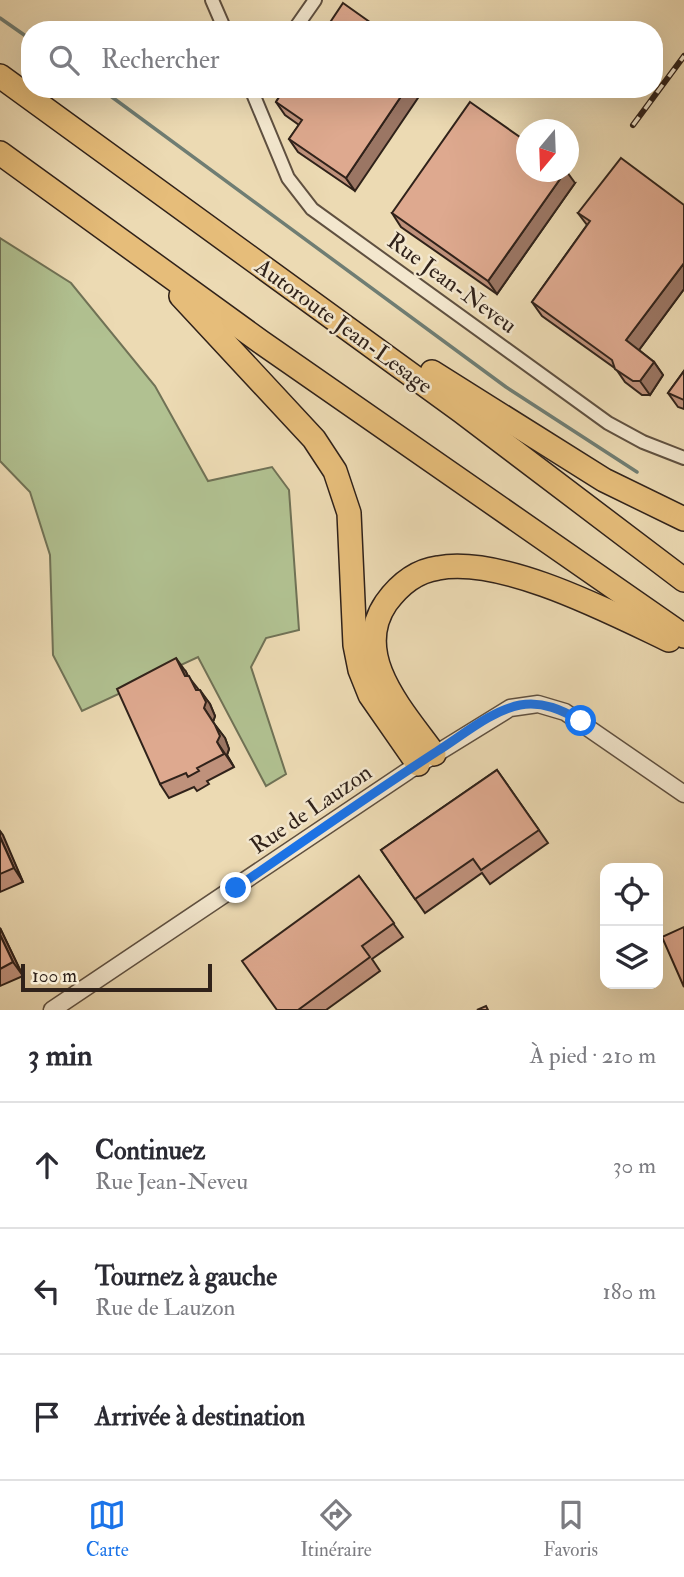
<!DOCTYPE html>
<html lang="fr">
<head>
<meta charset="utf-8">
<style>
	body { margin:0; font-family:"IM FELL Double Pica",serif; background:#f7f7f7; color:#2b2b33 }
	.controls { position:absolute; right:21px; bottom:21px; display:grid; overflow:hidden; border-radius:14px; box-shadow:0 7px 28px #0002 }
	.controls button { width:63px; height:63px; display:grid; place-items:center; padding:0; border:0; border-bottom:2px solid #e1e1e2; background:#fff; color:#2b2b33; font:35px sans-serif }
	.compass { position:absolute; left:516px; top:119px; width:63px; height:63px; border-radius:50%; background:#fff; box-shadow:0 7px 28px #0002; rotate:199deg }
	.scale { position:absolute; left:21px; bottom:18px; width:191px; box-sizing:border-box; padding-left:7px; border:4px solid #30221a; border-top:0; font-size:19px; line-height:24px; white-space:nowrap; color:#30221a; -webkit-text-stroke:5px #f3e7ce; paint-order:stroke }
	.stop { position:absolute; width:21px; height:21px; margin:-16px; border:5px solid #1a73e8; border-radius:50%; background:#fff }
	.stop.end { background:#1a73e8; border-color:#fff; box-shadow:0 2px 7px #0008 }
	.list { margin:0; padding:0; list-style:none }
	h2 { display:flex; justify-content:space-between; align-items:center; height:91px; margin:0; padding:0 28px; font-size:30px }
	h2 small { font-size:23px; font-weight:400; color:#7c7c81 }
	.list li { display:grid; grid-template-columns:46px 1fr auto; gap:21px; align-items:center; box-sizing:border-box; height:126px; padding:0 28px; border-top:2px solid #e1e1e2 }
	.list b { display:block; font-size:26px; white-space:nowrap }
	.list p { margin:0; font-size:23px; white-space:nowrap; color:#7c7c81 }
	.list em { font-size:23px; font-style:normal; color:#7c7c81 }
	.icon { flex:none; width:38px; height:38px; fill:none; stroke:currentColor; stroke-width:2; stroke-linecap:round; stroke-linejoin:round }
	.map { position:relative; flex:none; width:684px; height:1010px; overflow:hidden }
	.search { position:absolute; background:#fff; box-shadow:0 7px 28px #0002; left:21px; right:21px; top:21px; height:77px; display:flex; align-items:center; gap:18px; box-sizing:border-box; padding:0 24px; border-radius:28px; color:#7c7c81; font-size:26px }
	.sheet { height:469px; background:#fff }
	nav { display:flex; justify-content:space-around; align-items:center; box-sizing:border-box; height:98px; border-top:2px solid #e1e1e2; background:#fff; font-size:19px; color:#7c7c81 }
	nav a { display:grid; justify-items:center; gap:4px }
	nav .on { color:#1a73e8 }
	.map>svg:first-child { display:block }
	.green { fill:#b1c191; stroke:#707256; stroke-width:2 }
	.lines { fill:none; stroke-linecap:round; stroke-linejoin:round }
	.stream { stroke:#6f7d73; stroke-width:3.5 }
	.minor-casing { stroke:#5f5040; stroke-width:16 }
	.tertiary-casing { stroke:#5f5040; stroke-width:19 }
	.motorway-casing { stroke:#30221a; stroke-width:26 }
	.minor { stroke:#f3e7ce; stroke-width:12 }
	.tertiary { stroke:#f3e7ce; stroke-width:16 }
	.motorway { stroke:#e6bd7a; stroke-width:23 }
	.rail-casing { stroke:#30221a; stroke-width:6 }
	.rail { stroke:#f3e7ce; stroke-width:3.5; stroke-dasharray:10; stroke-linecap:butt }
	.wall { fill:#bf917b; stroke:#30221a; stroke-width:2 }
	.shaded-wall { fill:#9b7664; stroke:#30221a; stroke-width:2 }
	.building { fill:#dea98f; stroke:#30221a; stroke-width:2 }
	.route { stroke:#1a73e8; stroke-width:9 }
	.labels { text-anchor:middle; dominant-baseline:central; stroke-width:5; stroke-linejoin:round; paint-order:stroke }
	.street-label { font-size:23px; fill:#30221a; stroke:#f3e7ce }
</style>
</head>
<body>
<div class="map">
<svg width="684" height="1010" viewBox="0 0 684 1010">
	<rect width="100%" height="100%" fill="#ecdab3"/>
	<filter id="stains"><feTurbulence type="fractalNoise" baseFrequency=".00286" numOctaves="4"/><feColorMatrix values="0 0 0 0 .2 0 0 0 0 .09 0 0 0 0 .02 0 0 0 .5 -.17"/></filter>
	<radialGradient id="worn" r=".72"><stop offset=".6" stop-color="#630" stop-opacity="0"/><stop offset="1" stop-color="#630" stop-opacity=".3"/></radialGradient>
	<polygon class="green" points="0,238 71,283 155,386 208,481 272,467 289,490 299,630 266,638 251,667 286,774 266,786 198,657 82,711 53,655 50,555 30,492 0,461"/>
	<g class="lines">
		<g class="stream">
			<polyline points="0,18 30,39"/>
			<polyline points="101,89 506,387 637,472"/>
		</g>
		<g class="minor-casing">
			<g id="minor">
				<polyline points="212,0 225,30"/>
				<polyline points="294,30 315,0"/>
				<polyline points="251,89 288,178 312,209 608,423 643,442 684,458"/>
			</g>
		</g>
		<g class="tertiary-casing">
			<polyline id="tertiary" points="52,1010 408,771 510,708 538,704 565,712 684,794"/>
		</g>
		<g class="motorway-casing">
			<g id="motorway">
				<polyline points="0,76 461,411 684,580"/>
				<polyline points="0,153 261,342 684,636"/>
				<polyline points="181,296 314,439 335,471 349,513 355,645 360,670 370,695 418,764"/>
				<polyline points="432,372 604,480 684,519"/>
				<path d="M434,754c-30,-42 -84,-98 -48,-151 13,-18 30,-32 52,-35 65,-12 172,44 231,72"/>
			</g>
		</g>
		<use href="#minor" class="minor"/>
		<use href="#tertiary" class="tertiary"/>
		<use href="#motorway" class="motorway"/>
		<g class="rail-casing">
			<polyline id="rail" points="633,125 684,56"/>
		</g>
		<use href="#rail" class="rail"/>
	</g>
	<g class="wall">
		<polygon points="284,89 355,191 298,152 289,139 299,125 285,115 276,102"/>
		<polygon points="575,183 497,294 401,227 392,213"/>
		<polygon points="684,205 684,289 639,350 654,362 663,375 650,395 642,395 625,382 616,369 542,316 532,302 587,225 578,213"/>
		<polygon points="684,371 684,409 678,407 668,393"/>
		<polygon points="186,672 188,676 210,704 215,716 213,722 225,738 229,749 227,755 234,767 207,781 209,784 197,791 194,787 169,798 160,784"/>
		<polygon points="497,770 548,843 490,884 482,873 425,913 381,850"/>
		<polygon points="0,831 23,882 0,892"/>
		<polygon points="359,876 403,937 372,959 380,971 326,1010 277,1010"/>
		<polygon points="0,928 23,976 0,986"/>
	</g>
	<g class="shaded-wall">
		<polygon points="406,89 424,89 355,191 346,178"/>
		<polygon points="565,172 567,172 575,183 497,294 488,281"/>
		<polygon points="684,263 684,289 636,354 626,340"/>
		<polygon points="654,362 663,375 650,395 640,381"/>
		<polygon points="176,658 186,672 194,690 185,676"/>
		<polygon points="200,690 210,704 215,716 213,722 204,708"/>
		<polygon points="215,725 225,738 229,749 227,755 234,767 217,742"/>
		<polygon points="0,831 3,835 23,882 14,868 0,837"/>
		<polygon points="0,928 23,976 13,962 0,935"/>
	</g>
	<g class="building">
		<polygon points="343,3 381,30 325,30"/>
		<polygon points="284,89 406,89 346,178 289,139 302,120 276,102"/>
		<polygon points="470,102 527,142 527,172 565,172 488,281 392,213"/>
		<polygon points="621,158 684,205 684,263 626,340 654,362 640,381 633,381 615,369 612,360 532,302 590,221 578,213"/>
		<polygon points="684,371 684,400 668,393"/>
		<polygon points="176,658 185,676 189,676 196,690 200,690 206,702 204,708 215,725 220,736 217,742 224,754 197,768 199,771 188,777 186,773 160,784 117,689"/>
		<polygon points="497,770 539,830 481,870 473,859 415,899 381,850"/>
		<polygon points="0,837 14,868 0,874"/>
		<polygon points="359,876 394,923 362,946 370,957 298,1010 277,1010 242,961"/>
		<polygon points="684,927 684,987 662,937"/>
		<polygon points="0,935 13,962 0,969"/>
		<polygon points="486,1006 488,1010 477,1010"/>
	</g>
	<g class="lines">
		<path class="route" d="M236,888c66,-46 132,-92 200,-136 26,-16 54,-41 84,-47 23,-4 42,5 61,16"/>
	</g>
	<g class="labels">
		<g class="street-label">
			<text transform="translate(452 283) rotate(36)">Rue Jean-Neveu</text>
			<text transform="translate(344 326) rotate(36)">Autoroute Jean-Lesage</text>
			<text transform="translate(311 809) rotate(-34)">Rue de Lauzon</text>
		</g>
	</g>
	<rect width="100%" height="100%" filter="url(#stains)"/>
	<rect width="100%" height="100%" fill="url(#worn)"/>
</svg>
<div class="controls">
<button><svg class="icon" aria-label="locate" viewBox="0 0 24 24"><circle cx="12" cy="12" r="6"/><path d="M12 2v4M12 18v4M2 12h4M18 12h4"/></svg></button>
<button><svg class="icon" aria-label="layers" viewBox="0 0 24 24"><path d="M12 4l9 5-9 5-9-5zM3 14l9 5 9-5"/></svg></button>
</div>
<svg class="compass" viewBox="-18 -18 36 36"><path d="M0-13l5 13h-10z" fill="#e53935"/><path d="M0 13l5-13h-10z" fill="#7c7c81"/></svg>
<div class="scale">100 m</div>
<div class="stop" style="left:581px;top:721px"></div>
<div class="stop end" style="left:236px;top:888px"></div>
<div class="search"><svg class="icon" aria-label="search" viewBox="0 0 24 24"><circle cx="10" cy="10" r="6"/><path d="M15 15l6 6"/></svg>Rechercher</div>
</div>
<section class="sheet">
<h2>3 min<small>À pied · 210 m</small></h2>
<ul class="list">
<li><svg class="icon" aria-label="ahead" viewBox="0 0 24 24"><path d="M12 20V5M6 11l6-6 6 6"/></svg><div><b>Continuez</b><p>Rue Jean-Neveu</p></div><em>30 m</em></li>
<li><svg class="icon" aria-label="left" viewBox="0 0 24 24"><path d="M17 20v-9H6M10 6l-5 5 5 5"/></svg><div><b>Tournez à gauche</b><p>Rue de Lauzon</p></div><em>180 m</em></li>
<li><svg class="icon" aria-label="arrive" viewBox="0 0 24 24"><path d="M6 21V4h12l-3 4 3 4H6"/></svg><div><b>Arrivée à destination</b></div></li>
</ul>
</section>
<nav>
<a class="on"><svg class="icon" aria-label="map" viewBox="0 0 24 24"><path d="M3 6l6-2 6 2 6-2v14l-6 2-6-2-6 2zM9 4v14M15 6v14"/></svg>Carte</a>
<a><svg class="icon" aria-label="directions" viewBox="0 0 24 24"><path d="M12 3l9 9-9 9-9-9zM9 14v-3h6M13 9l2 2-2 2"/></svg>Itinéraire</a>
<a><svg class="icon" aria-label="saved" viewBox="0 0 24 24"><path d="M7 4h10v16l-5-4-5 4z"/></svg>Favoris</a>
</nav>
</body>
</html>
